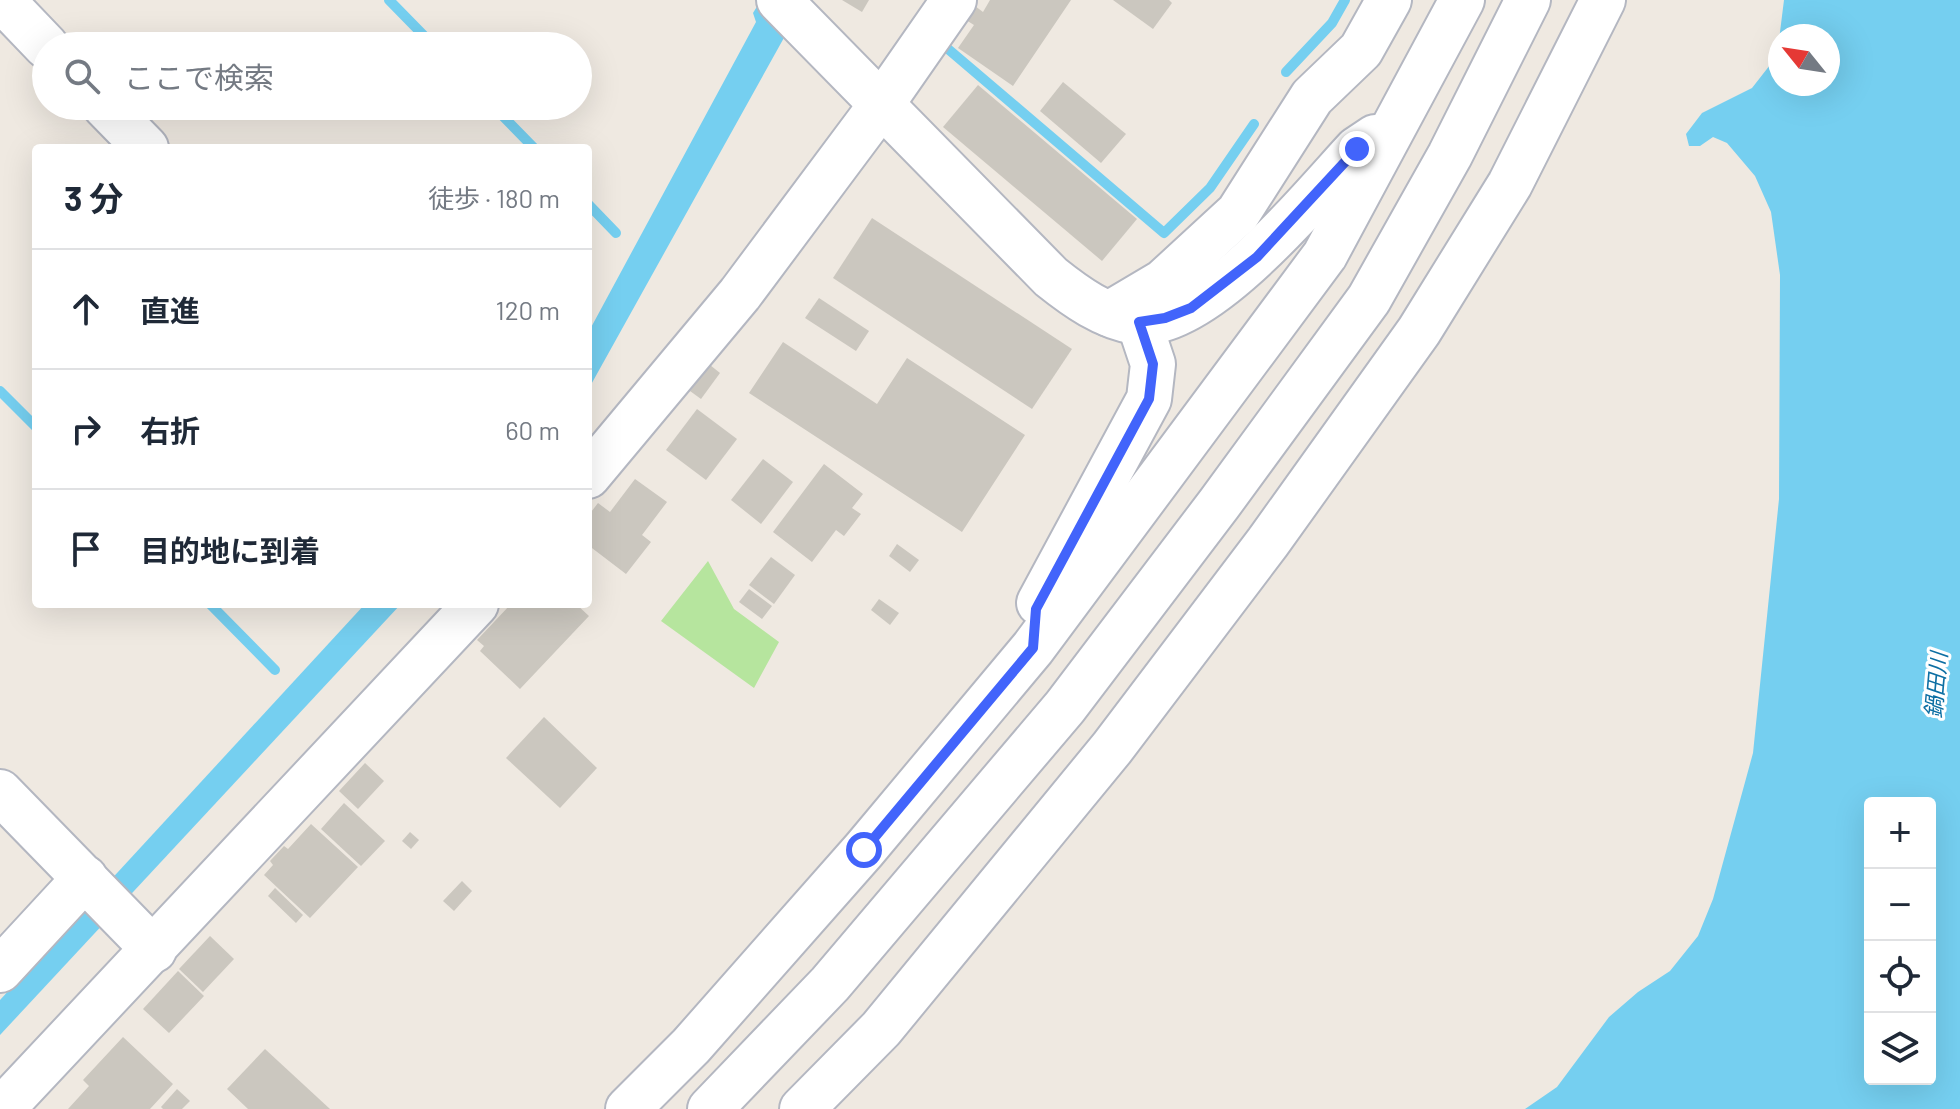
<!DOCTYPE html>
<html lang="ja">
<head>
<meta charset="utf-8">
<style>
	body { margin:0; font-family:Barlow,"Noto Sans JP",sans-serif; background:#f2f2f3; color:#1f2937 }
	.controls { position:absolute; right:24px; bottom:24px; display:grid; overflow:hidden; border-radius:8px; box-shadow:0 8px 32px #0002 }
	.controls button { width:72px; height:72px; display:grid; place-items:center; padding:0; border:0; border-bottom:2px solid #e0e1e3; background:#fff; color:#1f2937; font:40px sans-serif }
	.compass { position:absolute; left:1768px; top:24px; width:72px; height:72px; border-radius:50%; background:#fff; box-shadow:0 8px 32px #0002; rotate:300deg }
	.stop { position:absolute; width:24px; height:24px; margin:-18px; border:6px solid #4264fb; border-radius:50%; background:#fff }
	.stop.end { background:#4264fb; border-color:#fff; box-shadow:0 2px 8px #0008 }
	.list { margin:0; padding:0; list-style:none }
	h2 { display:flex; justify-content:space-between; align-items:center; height:104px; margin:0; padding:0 32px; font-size:34px }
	h2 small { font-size:26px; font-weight:400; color:#747a83 }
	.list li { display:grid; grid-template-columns:52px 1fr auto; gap:24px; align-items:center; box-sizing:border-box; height:120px; padding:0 32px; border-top:2px solid #e0e1e3 }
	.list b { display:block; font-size:30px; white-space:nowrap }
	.list em { font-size:26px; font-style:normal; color:#747a83 }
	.icon { flex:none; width:44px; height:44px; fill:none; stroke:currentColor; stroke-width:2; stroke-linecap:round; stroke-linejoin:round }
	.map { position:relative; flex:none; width:1960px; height:1109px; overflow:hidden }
	.search { position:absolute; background:#fff; box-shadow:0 8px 32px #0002; left:32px; top:32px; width:560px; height:88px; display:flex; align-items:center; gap:20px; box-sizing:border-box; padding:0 28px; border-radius:44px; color:#747a83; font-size:30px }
	.panel { position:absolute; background:#fff; box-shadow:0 8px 32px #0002; left:32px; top:144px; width:560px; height:464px; border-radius:8px }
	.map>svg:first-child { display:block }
	.green { fill:#b6e59e }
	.water { fill:#75cff0; fill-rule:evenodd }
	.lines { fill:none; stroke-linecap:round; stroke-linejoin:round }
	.stream { stroke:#75cff0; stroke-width:10 }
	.building { fill:#cbc7bf }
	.minor-casing { stroke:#b4b7c1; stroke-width:48 }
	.minor { stroke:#fff; stroke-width:44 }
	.route { stroke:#4264fb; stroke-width:10 }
	.labels { text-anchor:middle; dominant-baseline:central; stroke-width:6; stroke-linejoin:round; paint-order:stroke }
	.water-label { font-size:22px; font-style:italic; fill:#0d6fa3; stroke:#fff }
</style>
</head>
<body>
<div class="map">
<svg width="1960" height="1109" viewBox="0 0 1960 1109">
	<rect width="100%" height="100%" fill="#efe9e1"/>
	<polygon class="green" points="708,561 734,609 779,642 754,688 661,621"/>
	<g class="water">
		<polygon points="761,0 800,9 588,390 588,333 756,22 753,13"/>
		<path d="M1784,0h176v1109h-435l32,-22 52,-70 29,-25 32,-21 28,-35 15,-37 40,-146 26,-254 1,-224 -9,-63 -16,-36 -28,-33 -14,-6 -13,9h-11l-3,-12 16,-21 50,-25 18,-23 9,-25zM1828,36v48h-48v-48zM1870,803h60v276h-60z"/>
		<polygon points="365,604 401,604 0,1035 0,1000"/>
	</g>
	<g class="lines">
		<g class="stream">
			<polyline points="389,0 434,46"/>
			<polyline points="948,49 1164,233 1210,188 1254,124"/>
			<polyline points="1286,72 1332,23 1345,0"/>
			<polyline points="493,106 534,148"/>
			<polyline points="588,204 616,233"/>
			<polyline points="0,391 36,427"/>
			<polyline points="210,604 275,670"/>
		</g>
	</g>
	<g class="building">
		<polygon points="842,0 869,0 862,12"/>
		<polygon points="990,0 1071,0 1013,86 958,48 974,25 966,20 975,6 983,12"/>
		<polygon points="1113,0 1169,0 1172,3 1153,29"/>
		<polygon points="1063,82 1126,134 1101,163 1040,111"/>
		<polygon points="978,85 1137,219 1102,261 943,127"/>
		<polygon points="872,218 1072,349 1032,409 833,278"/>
		<polygon points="819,298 869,331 856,351 805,318"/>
		<polygon points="783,342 877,404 907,358 1025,435 962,532 749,393"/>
		<polygon points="710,365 720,373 701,399 690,391"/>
		<polygon points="697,409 737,439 706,480 666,450"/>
		<polygon points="763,459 793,482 761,524 731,500"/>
		<polygon points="824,464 863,494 852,508 861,514 844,536 836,530 812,562 773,532"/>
		<polygon points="635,479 667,502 642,535 651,542 626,574 588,545 588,516 598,503 610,512"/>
		<polygon points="897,544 919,560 910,572 889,556"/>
		<polygon points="771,557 795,575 774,604 749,585"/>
		<polygon points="749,589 772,606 762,619 739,602"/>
		<polygon points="879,599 899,613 890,625 871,610"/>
		<polygon points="511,604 576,604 589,616 520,689 480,651 484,646 477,640"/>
		<polygon points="544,717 597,768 560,808 506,758"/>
		<polygon points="365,763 384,781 358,809 339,791"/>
		<polygon points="344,803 385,841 361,866 321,829"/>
		<polygon points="311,824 358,867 310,918 264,875 273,865 270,861 284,846 288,849"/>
		<polygon points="410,832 419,840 411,849 402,841"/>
		<polygon points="462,881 472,891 454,911 443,901"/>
		<polygon points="275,888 303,915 296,923 268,896"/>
		<polygon points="210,936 234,959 203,992 179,969"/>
		<polygon points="178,971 204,996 169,1033 143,1009"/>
		<polygon points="123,1037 173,1084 150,1109 68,1109 89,1086 83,1080"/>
		<polygon points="265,1049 330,1109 248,1109 227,1089"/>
		<polygon points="177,1089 190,1101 182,1109 163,1109 161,1107"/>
	</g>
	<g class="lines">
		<g class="minor-casing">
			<g id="minor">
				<polyline points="2,0 46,46"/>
				<path d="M779,0l272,277c25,20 53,40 85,45 67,10 178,-127 221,-173l18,-12"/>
				<polyline points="105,106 146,148"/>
				<polyline points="1109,314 1163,282 1238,213 1312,97 1361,50 1389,0"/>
				<polyline points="588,476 740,294 881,105 954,0"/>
				<polyline points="1039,603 1149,399 1153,364 1139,322"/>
				<polyline points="0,792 154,950"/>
				<polyline points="0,970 85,878"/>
				<polyline points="2,1109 476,604"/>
				<polyline points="628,1109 691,1046 864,850 1033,648 1325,255 1462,0"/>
				<polyline points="710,1109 830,984 1065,707 1219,504 1369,299 1450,155 1528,0"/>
				<polyline points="802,1109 881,1029 1112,748 1268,542 1419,331 1510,184 1603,0"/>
			</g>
		</g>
		<use href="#minor" class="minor"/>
	</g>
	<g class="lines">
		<polyline class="route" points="864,850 1033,648 1036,609 1149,399 1153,364 1139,322 1165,318 1191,308 1257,257 1357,149"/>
	</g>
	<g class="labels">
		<g class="water-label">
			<text transform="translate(1935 685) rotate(-85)">鍋田川</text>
		</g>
	</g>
</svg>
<div class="controls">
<button>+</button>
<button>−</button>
<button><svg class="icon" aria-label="locate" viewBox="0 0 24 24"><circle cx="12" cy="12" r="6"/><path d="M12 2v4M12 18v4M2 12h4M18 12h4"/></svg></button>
<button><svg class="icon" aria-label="layers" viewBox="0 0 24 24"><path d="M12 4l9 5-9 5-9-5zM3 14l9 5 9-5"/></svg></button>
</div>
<svg class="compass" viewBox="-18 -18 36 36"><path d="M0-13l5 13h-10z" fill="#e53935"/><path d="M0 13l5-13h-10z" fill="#747a83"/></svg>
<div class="stop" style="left:864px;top:850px"></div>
<div class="stop end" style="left:1357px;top:149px"></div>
<div class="search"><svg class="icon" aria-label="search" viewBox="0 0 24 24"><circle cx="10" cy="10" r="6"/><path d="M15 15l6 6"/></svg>ここで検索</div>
<section class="panel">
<h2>3 分<small>徒歩 · 180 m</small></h2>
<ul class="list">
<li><svg class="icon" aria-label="ahead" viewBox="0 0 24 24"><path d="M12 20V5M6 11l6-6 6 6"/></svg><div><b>直進</b></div><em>120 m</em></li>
<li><svg class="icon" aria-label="right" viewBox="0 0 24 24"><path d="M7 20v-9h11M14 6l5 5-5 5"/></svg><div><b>右折</b></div><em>60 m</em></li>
<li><svg class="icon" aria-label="arrive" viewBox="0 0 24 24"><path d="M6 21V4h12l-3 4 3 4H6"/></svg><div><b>目的地に到着</b></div></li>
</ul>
</section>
</div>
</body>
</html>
